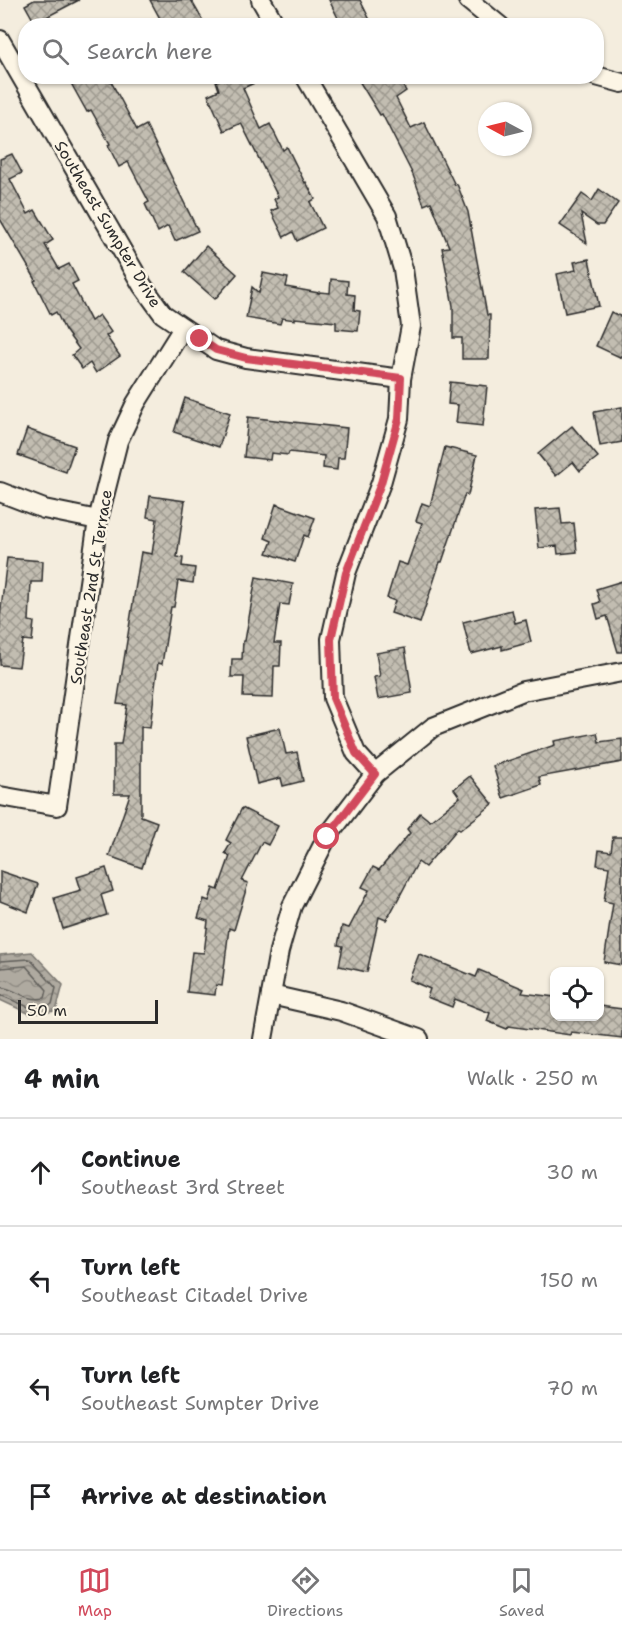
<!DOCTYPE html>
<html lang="en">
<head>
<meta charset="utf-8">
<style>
	body { margin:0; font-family:"Shantell Sans",sans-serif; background:#f6f6f6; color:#202124 }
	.controls { position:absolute; right:18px; bottom:18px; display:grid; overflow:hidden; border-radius:12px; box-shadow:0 2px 4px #0004 }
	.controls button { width:54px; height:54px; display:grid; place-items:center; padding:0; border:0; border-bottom:2px solid #e0e0e0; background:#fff; color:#202124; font:30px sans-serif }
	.compass { position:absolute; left:478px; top:102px; width:54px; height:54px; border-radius:50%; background:#fff; box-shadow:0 2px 4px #0004; rotate:277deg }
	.scale { position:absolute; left:18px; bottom:15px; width:140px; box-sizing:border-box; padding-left:6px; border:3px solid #2b2b2b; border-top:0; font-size:16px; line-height:21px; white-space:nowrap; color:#2b2b2b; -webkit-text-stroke:4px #fcf5e5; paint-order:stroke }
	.stop { position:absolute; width:18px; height:18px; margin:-14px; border:4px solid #d1495b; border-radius:50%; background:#fff }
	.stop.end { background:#d1495b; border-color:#fff; box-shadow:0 2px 6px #0008 }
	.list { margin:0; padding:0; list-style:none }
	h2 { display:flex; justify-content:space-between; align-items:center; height:78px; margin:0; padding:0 24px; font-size:26px }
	h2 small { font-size:20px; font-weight:400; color:#757577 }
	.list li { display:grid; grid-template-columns:39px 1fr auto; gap:18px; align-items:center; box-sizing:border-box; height:108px; padding:0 24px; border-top:2px solid #e0e0e0 }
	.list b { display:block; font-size:22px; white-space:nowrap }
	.list p { margin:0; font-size:20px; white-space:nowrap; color:#757577 }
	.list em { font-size:20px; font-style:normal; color:#757577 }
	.icon { flex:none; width:33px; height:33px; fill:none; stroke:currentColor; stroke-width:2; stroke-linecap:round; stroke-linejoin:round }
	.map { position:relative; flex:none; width:622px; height:1039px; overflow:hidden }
	.search { position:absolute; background:#fff; box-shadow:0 2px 4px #0004; left:18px; right:18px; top:18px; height:66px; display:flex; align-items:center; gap:15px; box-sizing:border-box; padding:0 21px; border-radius:24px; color:#757577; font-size:22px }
	.sheet { height:510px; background:#fff }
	nav { display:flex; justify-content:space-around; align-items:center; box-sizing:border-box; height:84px; border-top:2px solid #e0e0e0; background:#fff; font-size:16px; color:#757577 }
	nav a { display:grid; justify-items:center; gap:3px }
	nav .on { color:#d1495b }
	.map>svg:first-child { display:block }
	.water { fill:url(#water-waves); stroke:#7a7771; stroke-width:1.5 }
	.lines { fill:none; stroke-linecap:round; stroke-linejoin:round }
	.shore { stroke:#605e5a; stroke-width:1.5 }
	.building { fill:url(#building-cross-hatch); stroke:#2b2b2b; stroke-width:1.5 }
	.minor-casing { stroke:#2b2b2b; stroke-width:22 }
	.minor { stroke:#fcf5e5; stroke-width:18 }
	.route { stroke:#d1495b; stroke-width:8 }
	.labels { text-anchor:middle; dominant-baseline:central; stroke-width:5; stroke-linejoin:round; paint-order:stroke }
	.street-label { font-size:16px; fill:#2b2b2b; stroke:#fcf5e5 }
</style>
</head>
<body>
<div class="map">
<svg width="622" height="1039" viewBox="0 0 622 1039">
	<defs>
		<pattern id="water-waves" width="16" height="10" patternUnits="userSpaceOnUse" patternTransform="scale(1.5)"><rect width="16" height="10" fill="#afaaa0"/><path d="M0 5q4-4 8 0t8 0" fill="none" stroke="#8f8b83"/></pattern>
		<pattern id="building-cross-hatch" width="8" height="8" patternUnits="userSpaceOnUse" patternTransform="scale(1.5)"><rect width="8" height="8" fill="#c2bdb1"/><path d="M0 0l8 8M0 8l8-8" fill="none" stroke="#9e9a90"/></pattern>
	</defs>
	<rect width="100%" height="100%" fill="#f4edde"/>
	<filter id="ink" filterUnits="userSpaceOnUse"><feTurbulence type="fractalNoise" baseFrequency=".0167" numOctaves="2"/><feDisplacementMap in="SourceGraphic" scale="12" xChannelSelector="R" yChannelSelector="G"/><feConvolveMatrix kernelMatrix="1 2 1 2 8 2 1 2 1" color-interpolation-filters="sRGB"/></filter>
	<g filter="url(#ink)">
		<polygon class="water" points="32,952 63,985 56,1011 30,1014 0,1000 0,955"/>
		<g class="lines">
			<g class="shore">
				<polyline points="0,961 30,959 56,988 52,1004 49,1006 31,1008 0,995"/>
				<path d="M0,968l26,-2 21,24 -2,8c-20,4 -27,-9 -45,-11"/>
			</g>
		</g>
		<g class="building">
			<polygon points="34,0 79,0 35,23 25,5"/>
			<polygon points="150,0 191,0 206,26 164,26"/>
			<polygon points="329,0 360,0 373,26 342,26"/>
			<polygon points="67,76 108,76 137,130 146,125 198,231 175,241 168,226 158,232 145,204 149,202 128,162 119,167 108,145 110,144 91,110 87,112"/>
			<polygon points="227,76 270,76 243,88 261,129 270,124 283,150 287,147 305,183 306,182 315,199 310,202 323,228 297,241 293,232 284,237 271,211 278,208 274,199 278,197 241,123 224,131 208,95 219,90 216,81"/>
			<polygon points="356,76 397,76 406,91 396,98 411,128 424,122 455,185 457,184 468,212 487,315 490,315 489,359 462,359 462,338 453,338 453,306 442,248 449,247 431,202 424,205 413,175 382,114 380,115"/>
			<polygon points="12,154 22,173 10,179 28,214 35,210 53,240 45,245 59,269 69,264 78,281 72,284 91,321 99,315 111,332 106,336 120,356 96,373 90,363 82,369 72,355 79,349 65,330 56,312 51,315 34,281 36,280 0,219 0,159"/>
			<polygon points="599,189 618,203 603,225 597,225 581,214 587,243 560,225 582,194 592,201"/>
			<polygon points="206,246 237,274 215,299 184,272"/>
			<polygon points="589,259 599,306 565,313 557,274 576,270 574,262"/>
			<polygon points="263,273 288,278 286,287 319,293 319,292 330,293 331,279 348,281 347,294 355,295 354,310 360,311 358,331 336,329 336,322 295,318 295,320 282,318 280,324 246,318 252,287 259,293"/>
			<polygon points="611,312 622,317 622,358 596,346"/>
			<polygon points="450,382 487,386 483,426 456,423 458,405 448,404"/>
			<polygon points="185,398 230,413 219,447 174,432"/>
			<polygon points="622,407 622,442 600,446 594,412"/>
			<polygon points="248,417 347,428 344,458 338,458 337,470 323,468 324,456 289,452 288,455 271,453 270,460 244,457"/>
			<polygon points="572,426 598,457 580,471 573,462 556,476 538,454"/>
			<polygon points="27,429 75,446 66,472 18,455"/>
			<polygon points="445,447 477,455 468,495 465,494 442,562 440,562 420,623 391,613 395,601 387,598 398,562 407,565 422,523 416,521 422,503 430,506"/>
			<polygon points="150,496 185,501 177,557 183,558 182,566 195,568 193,583 178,581 174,607 171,607 162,664 158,663 150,728 141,727 141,816 157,822 142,868 109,856 130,794 114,794 114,744 121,744 127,705 117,704 141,552 152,554 157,519 147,517"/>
			<polygon points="276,504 315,518 308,537 304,535 295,562 267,553 272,541 265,538"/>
			<polygon points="560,508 562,524 574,523 577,552 558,554 557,546 539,548 535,510"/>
			<polygon points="7,558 43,561 42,582 31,582 29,621 34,622 32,641 23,640 19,667 0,665 0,617"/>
			<polygon points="256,577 293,584 289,605 280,604 274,643 281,643 280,666 274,666 273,698 243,697 244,677 231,677 232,659 242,659 243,641 245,641"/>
			<polygon points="622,581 622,652 618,652 607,616 598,619 594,604 600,602 596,589"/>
			<polygon points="512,610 515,623 526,620 531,642 502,650 502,646 471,654 463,622"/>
			<polygon points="405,648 412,693 378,699 374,677 380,676 376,653"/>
			<polygon points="280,728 286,754 297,752 303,781 283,786 281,778 257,784 246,736"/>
			<polygon points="597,733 599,742 622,739 622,762 539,777 541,785 503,798 493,766 555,745 554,741"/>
			<polygon points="470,776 493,804 460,830 458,828 425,867 418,862 390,914 386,920 379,917 367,972 339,966 343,946 338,945 342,926 349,928 369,890 362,887 373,867 379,870 410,833 407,829 420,813 430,821 460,797 454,789"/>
			<polygon points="242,808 278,826 268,845 262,842 242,881 248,883 234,930 229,928 222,986 216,985 215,995 187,992 192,952 204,953 208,921 198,918 204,899 209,901 213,888 218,890 230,856 225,853 231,843 226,840"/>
			<polygon points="613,837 622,837 622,965 604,962 613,903 604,901 609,867 597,865 599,850 611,852"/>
			<polygon points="106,868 113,891 101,895 107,915 63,929 54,898 81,890 77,877"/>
			<polygon points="0,871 38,884 28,912 0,901"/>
			<polygon points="419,954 476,977 479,970 524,989 522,993 555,997 555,1017 600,1017 600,1006 622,1009 622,1038 571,1032 570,1035 509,1026 507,1029 487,1021 490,1013 455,999 452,1007 427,997 430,989 409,980"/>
		</g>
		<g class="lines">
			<g class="minor-casing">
				<g id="minor">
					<polyline points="261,0 276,26"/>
					<polyline points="468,0 500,26"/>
					<polyline points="0,40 142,285 163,314 216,350 246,358 401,379"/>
					<polyline points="305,76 387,216 403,269 411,326 401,379 399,419 381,483 346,573 331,639 333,698 356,753 375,774"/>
					<polyline points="596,76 622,83"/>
					<polyline points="0,492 44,509 98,520"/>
					<polyline points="0,796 57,806 98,520 118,441 136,403 183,328"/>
					<polyline points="271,995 341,1011 419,1039"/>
					<polyline points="263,1039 279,951 292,906 327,837 375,774 433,727 523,691 622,672"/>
				</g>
			</g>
			<use href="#minor" class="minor"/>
		</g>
	</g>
	<g class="lines" filter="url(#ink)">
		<polyline class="route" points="200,339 216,350 246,358 401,378 399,419 381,483 346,573 331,639 333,698 356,753 375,774 327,837"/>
	</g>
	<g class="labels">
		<g class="street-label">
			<text transform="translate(108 224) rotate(59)">Southeast Sumpter Drive</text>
			<text transform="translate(91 587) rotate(-81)">Southeast 2nd St Terrace</text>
		</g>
	</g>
</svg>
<div class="controls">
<button><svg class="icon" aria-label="locate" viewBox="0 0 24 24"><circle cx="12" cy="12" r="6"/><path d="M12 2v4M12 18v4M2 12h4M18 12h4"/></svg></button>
</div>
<svg class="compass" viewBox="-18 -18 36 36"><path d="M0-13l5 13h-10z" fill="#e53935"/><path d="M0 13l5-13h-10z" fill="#757577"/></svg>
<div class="scale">50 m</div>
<div class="stop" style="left:327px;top:837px"></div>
<div class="stop end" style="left:200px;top:339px"></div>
<div class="search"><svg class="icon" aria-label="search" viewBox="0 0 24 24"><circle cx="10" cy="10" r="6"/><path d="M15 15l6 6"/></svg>Search here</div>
</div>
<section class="sheet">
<h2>4 min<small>Walk · 250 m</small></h2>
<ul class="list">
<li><svg class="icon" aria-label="ahead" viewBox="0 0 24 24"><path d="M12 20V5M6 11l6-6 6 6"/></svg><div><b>Continue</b><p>Southeast 3rd Street</p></div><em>30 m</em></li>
<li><svg class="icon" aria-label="left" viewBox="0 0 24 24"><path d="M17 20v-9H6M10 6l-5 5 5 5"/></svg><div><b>Turn left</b><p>Southeast Citadel Drive</p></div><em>150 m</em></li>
<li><svg class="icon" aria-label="left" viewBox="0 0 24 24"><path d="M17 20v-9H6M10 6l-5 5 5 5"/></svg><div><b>Turn left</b><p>Southeast Sumpter Drive</p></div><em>70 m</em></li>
<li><svg class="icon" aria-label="arrive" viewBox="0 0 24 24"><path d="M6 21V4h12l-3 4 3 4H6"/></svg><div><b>Arrive at destination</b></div></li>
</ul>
</section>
<nav>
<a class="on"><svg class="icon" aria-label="map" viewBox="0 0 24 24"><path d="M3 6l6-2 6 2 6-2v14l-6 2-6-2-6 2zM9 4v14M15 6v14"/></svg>Map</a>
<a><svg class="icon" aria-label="directions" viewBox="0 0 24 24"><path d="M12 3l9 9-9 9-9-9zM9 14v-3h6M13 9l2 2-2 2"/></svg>Directions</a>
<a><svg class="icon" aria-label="saved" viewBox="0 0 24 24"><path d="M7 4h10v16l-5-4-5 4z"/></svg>Saved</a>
</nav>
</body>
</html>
